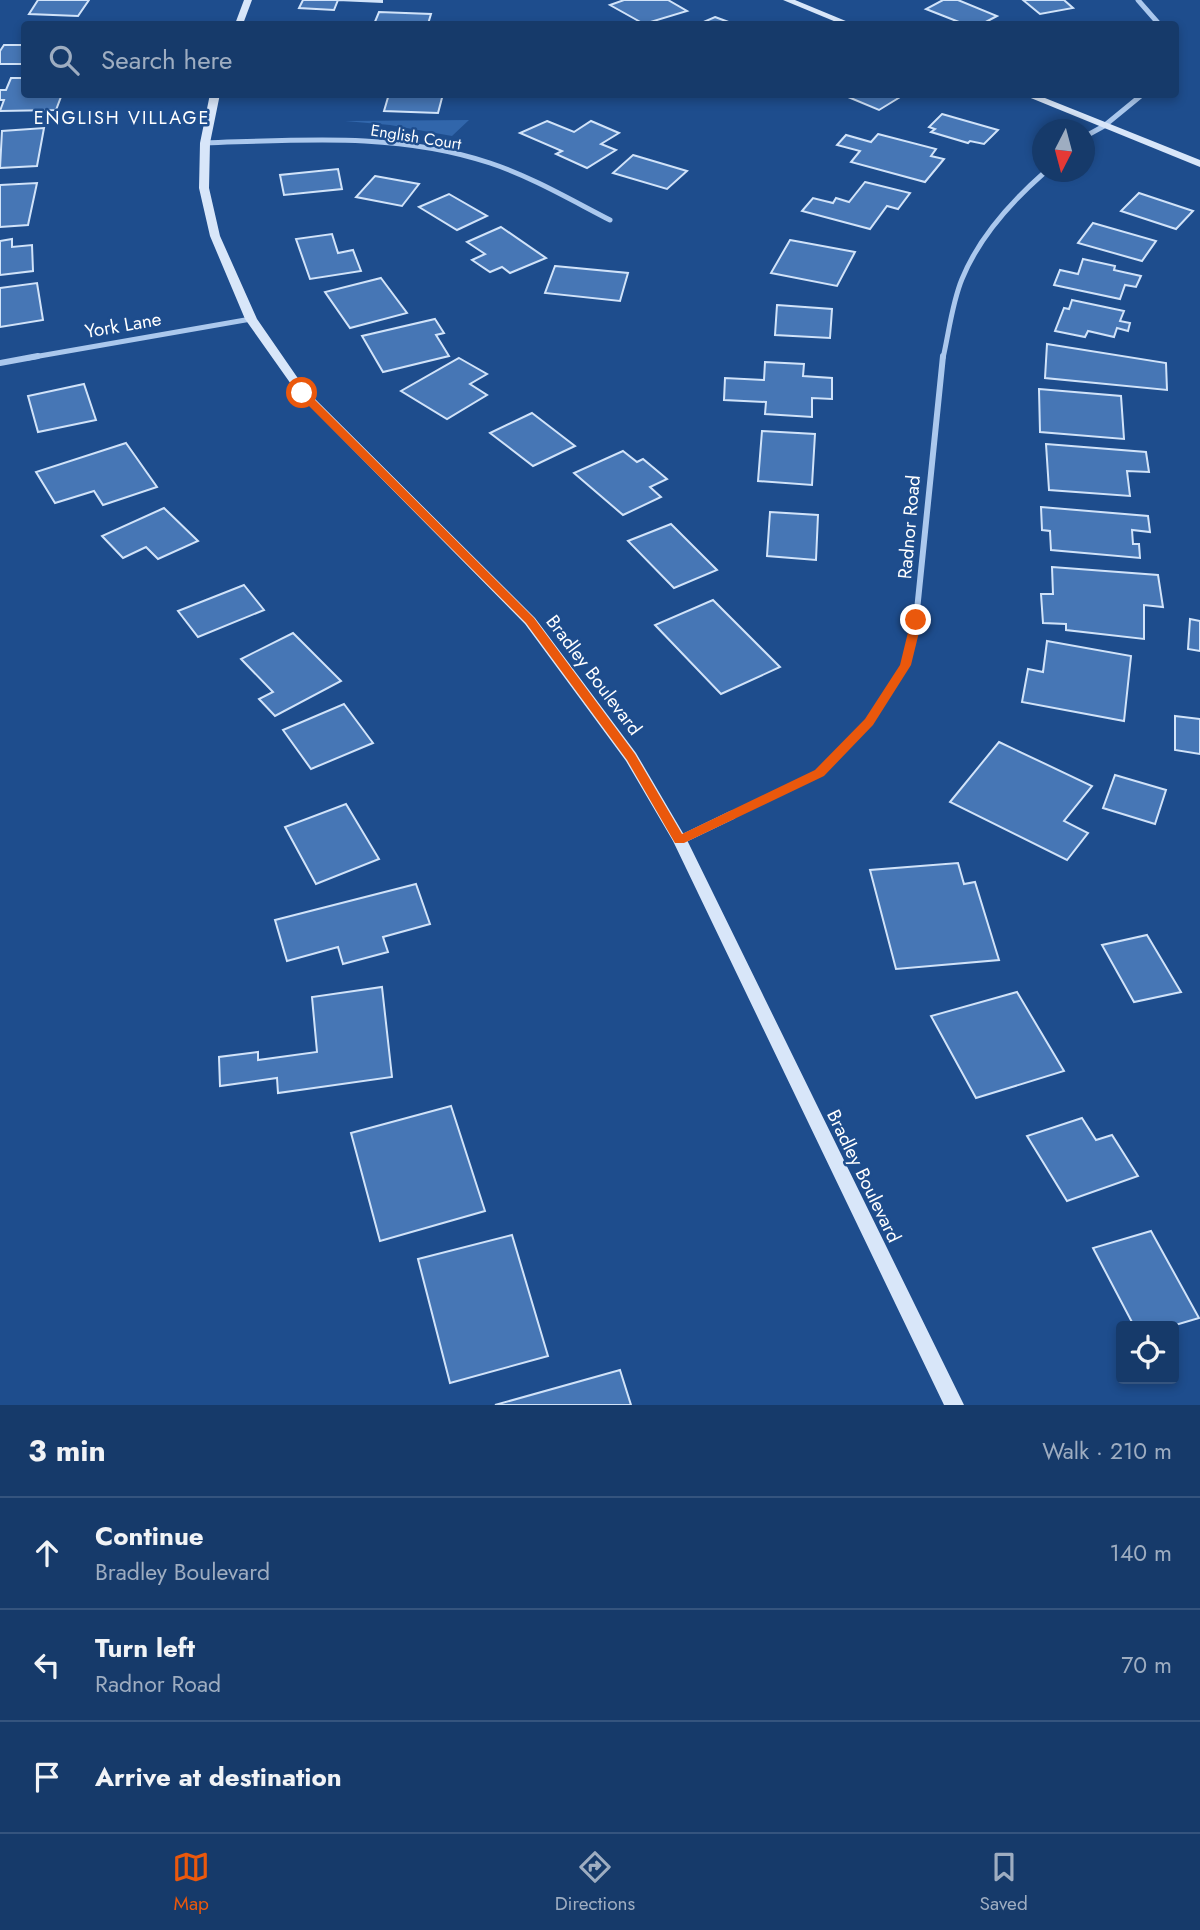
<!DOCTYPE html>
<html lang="en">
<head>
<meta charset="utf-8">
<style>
	body { margin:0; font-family:Jost,sans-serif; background:#234572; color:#f1f3f6 }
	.controls { position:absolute; right:21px; bottom:21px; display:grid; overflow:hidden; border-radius:7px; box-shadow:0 4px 10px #0003 }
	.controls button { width:63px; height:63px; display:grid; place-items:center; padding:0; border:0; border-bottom:2px solid #35547e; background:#163a6a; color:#f1f3f6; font:35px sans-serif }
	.compass { position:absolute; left:1032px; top:119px; width:63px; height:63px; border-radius:50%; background:#163a6a; box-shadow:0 4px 10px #0003; rotate:186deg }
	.stop { position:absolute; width:21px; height:21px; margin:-16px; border:5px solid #ea580c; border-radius:50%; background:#fff }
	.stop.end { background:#ea580c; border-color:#fff; box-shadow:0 2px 7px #0008 }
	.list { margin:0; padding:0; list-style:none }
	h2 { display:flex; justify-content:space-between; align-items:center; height:91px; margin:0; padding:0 28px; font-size:30px }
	h2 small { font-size:23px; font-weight:400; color:#9eadc1 }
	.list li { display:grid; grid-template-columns:46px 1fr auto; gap:21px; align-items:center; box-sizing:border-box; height:112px; padding:0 28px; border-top:2px solid #35547e }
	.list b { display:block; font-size:26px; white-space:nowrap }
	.list p { margin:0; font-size:23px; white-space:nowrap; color:#9eadc1 }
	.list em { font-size:23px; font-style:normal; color:#9eadc1 }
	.icon { flex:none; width:38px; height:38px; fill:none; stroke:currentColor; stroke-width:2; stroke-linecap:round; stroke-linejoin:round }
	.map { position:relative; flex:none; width:1200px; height:1405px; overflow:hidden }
	.search { position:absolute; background:#163a6a; box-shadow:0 4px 10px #0003; left:21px; right:21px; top:21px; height:77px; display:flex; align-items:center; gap:18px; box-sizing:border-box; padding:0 24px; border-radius:7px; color:#9eadc1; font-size:26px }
	.sheet { height:427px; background:#163a6a }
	nav { display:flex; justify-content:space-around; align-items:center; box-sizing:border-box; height:98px; border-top:2px solid #35547e; background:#163a6a; font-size:19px; color:#9eadc1 }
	nav a { display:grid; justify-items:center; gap:4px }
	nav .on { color:#ea580c }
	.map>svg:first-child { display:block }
	.green { fill:#3166ab }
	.building { fill:#4676b5; stroke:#d1e3f9; stroke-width:2 }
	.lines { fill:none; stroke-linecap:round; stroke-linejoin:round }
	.minor-far2 { stroke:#abc8ed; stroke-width:5 }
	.minor-far1 { stroke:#abc8ed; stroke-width:6 }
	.minor { stroke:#abc8ed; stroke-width:9 }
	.secondary { fill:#d8e6f9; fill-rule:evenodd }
	.route { fill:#ea580c }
	.labels { text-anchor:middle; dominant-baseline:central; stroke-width:5; stroke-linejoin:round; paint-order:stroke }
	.far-street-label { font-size:16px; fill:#fff; stroke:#1e4d8d }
	.far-neighbourhood-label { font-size:18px; letter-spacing:2px; fill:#fff; stroke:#1e4d8d }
	.street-label { font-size:19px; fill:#fff; stroke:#1e4d8d }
</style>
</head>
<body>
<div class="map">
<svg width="1200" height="1405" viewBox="0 0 1200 1405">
	<rect width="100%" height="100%" fill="#1e4d8d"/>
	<polygon class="green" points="469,120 452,136 390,125 345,121"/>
	<g class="building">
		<polygon points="38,0 89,0 78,16 29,14"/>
		<polygon points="303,0 382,0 382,2 338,0 334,10 299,8"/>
		<polygon points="624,0 668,0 687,11 644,24 610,5"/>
		<polygon points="943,0 958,0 997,16 982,24 964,24 926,9"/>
		<polygon points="1023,0 1064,0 1073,8 1040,14"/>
		<polygon points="379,12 431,14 428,24 374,24"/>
		<polygon points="715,17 734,24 699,24"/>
		<polygon points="4,45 24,45 24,64 0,64 0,51"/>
		<polygon points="11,78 24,78 24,94 62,94 56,110 0,111 4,100 0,100 0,90 6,90"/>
		<polygon points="389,94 443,94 438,113 384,111"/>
		<polygon points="841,94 905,94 879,110"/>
		<polygon points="942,114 998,130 984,144 970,141 968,143 931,132 935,129 929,127"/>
		<polygon points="547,121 574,132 591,121 619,133 601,144 616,150 587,168 556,154 562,151 520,133"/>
		<polygon points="44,128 37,166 0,168 2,131"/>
		<polygon points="878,134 936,149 931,156 944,159 925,182 851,162 860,151 837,145 846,135 871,142"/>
		<polygon points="633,155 687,171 667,189 613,173"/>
		<polygon points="338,169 342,189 284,195 280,175"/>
		<polygon points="375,176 419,184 402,206 356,197"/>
		<polygon points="865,182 910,193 898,209 887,206 870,229 802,211 813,198 833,203 836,198 849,202"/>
		<polygon points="37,183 28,225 0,227 0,185"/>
		<polygon points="1139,193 1193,211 1176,229 1121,211"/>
		<polygon points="449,194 487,216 457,230 419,207"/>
		<polygon points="1093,223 1156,241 1142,261 1078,243"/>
		<polygon points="501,227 546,258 510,273 502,267 490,272 472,260 485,254 467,242"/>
		<polygon points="332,234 338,253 353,250 361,271 310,279 296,239"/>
		<polygon points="12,239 12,247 32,245 33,271 0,275 0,241"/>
		<polygon points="790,240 855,252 837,286 771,273"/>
		<polygon points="1083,259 1115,266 1114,270 1141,276 1136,287 1125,285 1120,299 1054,285 1060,270 1078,274"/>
		<polygon points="555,266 628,273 620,301 545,293"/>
		<polygon points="381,278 407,313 350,328 325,292"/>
		<polygon points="37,283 43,320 0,327 0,288"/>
		<polygon points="1072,300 1124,311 1120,321 1130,323 1128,331 1117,328 1114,337 1088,331 1085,337 1055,331 1064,308 1069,309"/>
		<polygon points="777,305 832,309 830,338 775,335"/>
		<polygon points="435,319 444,333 436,335 449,356 383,372 362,336"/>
		<polygon points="1047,344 1166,363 1167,390 1045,378"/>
		<polygon points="459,358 487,374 470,384 487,395 447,419 401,391"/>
		<polygon points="765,362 804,364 803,376 832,378 832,399 812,398 812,417 765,414 766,402 724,400 725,378 764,380"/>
		<polygon points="84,384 96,420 38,432 28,396"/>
		<polygon points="1039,389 1121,396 1124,439 1040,432"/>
		<polygon points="532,413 575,446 533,466 490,433"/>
		<polygon points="762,431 815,434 812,485 758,481"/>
		<polygon points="126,443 157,487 103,505 94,491 55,503 36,472"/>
		<polygon points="1046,444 1146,452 1149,472 1127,471 1130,496 1049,490"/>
		<polygon points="623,451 637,462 643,459 667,479 650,487 661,497 623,515 574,473"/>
		<polygon points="1041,507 1148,516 1150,532 1132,530 1133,544 1139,544 1140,558 1051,550 1050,531 1042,530"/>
		<polygon points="164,508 198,541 158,559 146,547 123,558 102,536"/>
		<polygon points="770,512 818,515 816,560 767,556"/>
		<polygon points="671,524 717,570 674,588 628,541"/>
		<polygon points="1052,567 1158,575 1163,607 1144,605 1144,639 1066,630 1066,624 1043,623 1041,594 1053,594"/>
		<polygon points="244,585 264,610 198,637 178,611"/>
		<polygon points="713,600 780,667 721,694 655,625"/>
		<polygon points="1190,619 1200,621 1200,651 1188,649"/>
		<polygon points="293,633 341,681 275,716 259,699 273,692 241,659"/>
		<polygon points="1047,641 1131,656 1124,721 1022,702 1028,669 1043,672"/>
		<polygon points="344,704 373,743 311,769 283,730"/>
		<polygon points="1175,716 1200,719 1200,754 1175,750"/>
		<polygon points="999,742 1092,786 1064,821 1088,833 1067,860 950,802"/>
		<polygon points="1115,775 1166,790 1155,824 1103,808"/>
		<polygon points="346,804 379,859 316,884 285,827"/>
		<polygon points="958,863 964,884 975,882 999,960 896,969 870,870"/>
		<polygon points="416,884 430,924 383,937 388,952 343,964 338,947 287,961 275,920"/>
		<polygon points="1147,935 1181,992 1134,1002 1102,945"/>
		<polygon points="382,987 392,1077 278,1093 277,1078 220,1086 219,1057 258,1052 258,1060 317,1052 312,997"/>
		<polygon points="1017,992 1064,1071 976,1098 931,1016"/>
		<polygon points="451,1106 485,1211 380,1241 351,1133"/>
		<polygon points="1082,1118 1096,1140 1112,1135 1138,1176 1067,1201 1027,1136"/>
		<polygon points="1151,1231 1199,1318 1172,1326 1134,1326 1093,1248"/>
		<polygon points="512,1235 548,1356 450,1383 418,1259"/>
		<polygon points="620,1370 631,1405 495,1405"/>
	</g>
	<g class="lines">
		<g class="minor-far2">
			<polyline points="1138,0 1159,24"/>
			<polyline points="1084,137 1104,126 1143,94"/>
			<path d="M205,143c95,-3 193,-11 285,20 42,14 81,37 120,57"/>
			<polyline points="28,358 251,319"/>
			<path d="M943,358c6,-26 9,-55 19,-79 17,-42 50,-78 83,-107"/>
		</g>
		<g class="minor-far1">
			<polyline points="0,363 38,356"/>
			<polyline points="728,817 819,773 869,722 905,665 916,620 943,356"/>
		</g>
		<polyline class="minor" points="680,840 732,815"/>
		<g class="secondary">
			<polygon points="244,0 252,0 243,24 235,24"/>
			<polygon points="783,0 795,0 853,24 841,24"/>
			<polygon points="210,94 220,94 210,143 209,188 220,236 257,319 306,390 535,618 636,753 687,840 964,1405 944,1405 673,841 626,761 525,624 298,394 245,319 210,236 199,188 200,143"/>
			<polygon points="1021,94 1035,94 1200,160 1200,167"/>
		</g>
	</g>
	<polygon class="route" points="298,390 305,390 534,618 635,754 682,834 815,770 865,719 900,665 911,620 916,617 922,620 911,665 873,725 824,776 684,843 675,843 627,760 526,623 298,395"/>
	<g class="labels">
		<g class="far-street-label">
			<text transform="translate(416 137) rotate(9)">English Court</text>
		</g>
		<g class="far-neighbourhood-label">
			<text x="122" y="118">ENGLISH VILLAGE</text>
		</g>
		<g class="street-label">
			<text transform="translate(123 325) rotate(-10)">York Lane</text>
			<text transform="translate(909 527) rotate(-85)">Radnor Road</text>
			<text transform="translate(594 675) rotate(53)">Bradley Boulevard</text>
			<text transform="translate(864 1176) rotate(64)">Bradley Boulevard</text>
		</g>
	</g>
</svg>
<div class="controls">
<button><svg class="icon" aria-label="locate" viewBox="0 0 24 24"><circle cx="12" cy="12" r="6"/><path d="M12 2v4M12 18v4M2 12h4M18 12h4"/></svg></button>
</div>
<svg class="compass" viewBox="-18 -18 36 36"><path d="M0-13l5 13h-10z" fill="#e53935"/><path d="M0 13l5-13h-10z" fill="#9eadc1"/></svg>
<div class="stop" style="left:302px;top:393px"></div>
<div class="stop end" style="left:916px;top:620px"></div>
<div class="search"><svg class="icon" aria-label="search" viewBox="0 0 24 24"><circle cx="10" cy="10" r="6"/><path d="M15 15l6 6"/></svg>Search here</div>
</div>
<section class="sheet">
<h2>3 min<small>Walk · 210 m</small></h2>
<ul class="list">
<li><svg class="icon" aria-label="ahead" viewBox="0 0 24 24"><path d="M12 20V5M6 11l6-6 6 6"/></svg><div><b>Continue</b><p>Bradley Boulevard</p></div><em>140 m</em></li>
<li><svg class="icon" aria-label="left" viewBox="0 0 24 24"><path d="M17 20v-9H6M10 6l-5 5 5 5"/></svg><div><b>Turn left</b><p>Radnor Road</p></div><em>70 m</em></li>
<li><svg class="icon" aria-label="arrive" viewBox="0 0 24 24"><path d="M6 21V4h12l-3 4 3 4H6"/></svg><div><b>Arrive at destination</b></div></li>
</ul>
</section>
<nav>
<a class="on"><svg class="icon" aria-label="map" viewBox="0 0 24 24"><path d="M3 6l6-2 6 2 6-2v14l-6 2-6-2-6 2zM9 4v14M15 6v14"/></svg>Map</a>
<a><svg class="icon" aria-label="directions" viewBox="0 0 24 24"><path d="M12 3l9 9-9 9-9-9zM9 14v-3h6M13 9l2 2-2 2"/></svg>Directions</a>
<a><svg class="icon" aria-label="saved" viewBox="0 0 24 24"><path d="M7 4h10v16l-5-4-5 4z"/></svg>Saved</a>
</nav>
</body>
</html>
